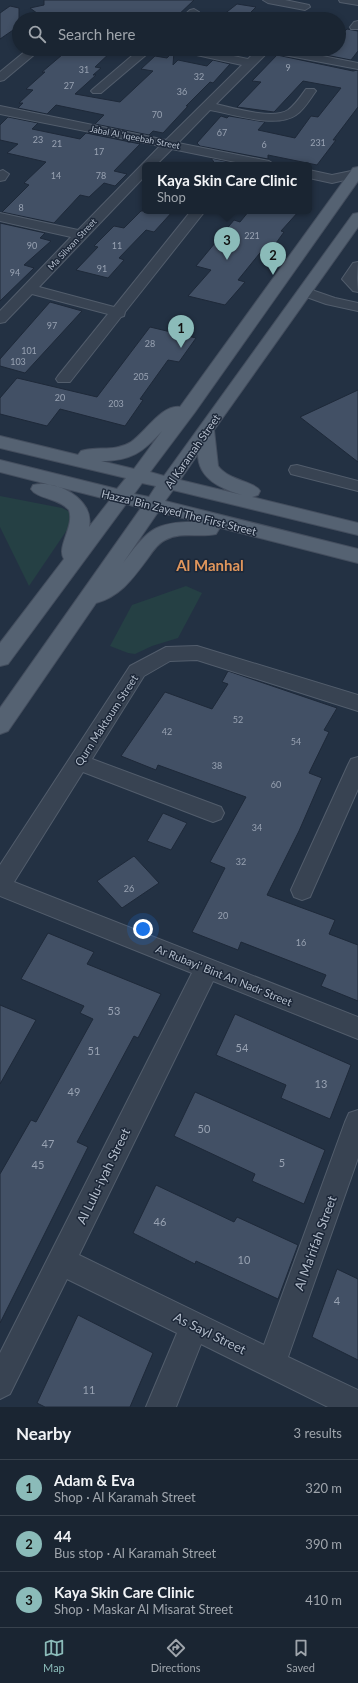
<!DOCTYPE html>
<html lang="en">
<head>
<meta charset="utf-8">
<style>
	body { margin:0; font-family:Lato,sans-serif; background:#232d3a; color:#f1f3f6 }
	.you { position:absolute; left:143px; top:929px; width:14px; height:14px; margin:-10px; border:3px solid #fff; border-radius:50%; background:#1a73e8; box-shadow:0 0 0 6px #1a73e833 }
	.badge { display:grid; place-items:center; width:26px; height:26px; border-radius:50%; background:#8bbbb9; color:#111; font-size:13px; font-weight:700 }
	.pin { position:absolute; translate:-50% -33px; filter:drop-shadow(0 1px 2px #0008) }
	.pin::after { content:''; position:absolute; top:21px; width:14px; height:12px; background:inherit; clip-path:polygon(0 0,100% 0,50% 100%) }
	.popup { position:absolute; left:142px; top:162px; width:170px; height:52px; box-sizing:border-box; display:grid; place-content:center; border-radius:6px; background:#1a2532; filter:drop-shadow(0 1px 3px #0005); font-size:13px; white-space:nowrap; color:#9fa5ac }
	.popup b { font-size:15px; color:#f1f3f6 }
	.popup::after { content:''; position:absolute; left:50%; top:100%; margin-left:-8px; border:8px solid transparent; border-top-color:#1a2532 }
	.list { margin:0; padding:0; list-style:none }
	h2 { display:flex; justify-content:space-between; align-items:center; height:52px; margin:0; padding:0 16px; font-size:17px }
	h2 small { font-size:13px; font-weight:400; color:#9fa5ac }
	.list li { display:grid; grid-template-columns:26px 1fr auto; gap:12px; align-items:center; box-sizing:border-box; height:56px; padding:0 16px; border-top:1px solid #38424d }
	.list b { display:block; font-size:15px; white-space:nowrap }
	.list p { margin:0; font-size:13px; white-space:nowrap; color:#9fa5ac }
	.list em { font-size:13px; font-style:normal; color:#9fa5ac }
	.icon { flex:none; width:22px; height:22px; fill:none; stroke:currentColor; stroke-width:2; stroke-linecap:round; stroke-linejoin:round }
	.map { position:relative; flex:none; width:358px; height:1407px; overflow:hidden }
	.search { position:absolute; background:#1a2532; box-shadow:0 2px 6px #0003; left:12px; right:12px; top:12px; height:44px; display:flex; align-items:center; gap:10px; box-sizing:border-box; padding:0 14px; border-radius:22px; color:#9fa5ac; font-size:15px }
	.sheet { height:220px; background:#1a2532 }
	nav { display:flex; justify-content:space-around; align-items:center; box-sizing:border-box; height:56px; border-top:1px solid #38424d; background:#1a2532; font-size:11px; color:#9fa5ac }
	nav a { display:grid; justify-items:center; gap:2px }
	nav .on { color:#8bbbb9 }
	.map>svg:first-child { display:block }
	.green { fill:#254044 }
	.building { fill:#425065; stroke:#1e2939 }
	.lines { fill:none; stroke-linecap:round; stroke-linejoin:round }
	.minor-casing { stroke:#525d6c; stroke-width:2 }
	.major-casing { stroke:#444e5e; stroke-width:2 }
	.minor { fill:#384352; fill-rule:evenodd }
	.major { fill:#556272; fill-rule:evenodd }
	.labels { text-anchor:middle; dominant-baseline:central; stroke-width:3; stroke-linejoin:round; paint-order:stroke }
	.number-label { font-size:9px; fill:#98a2b2 }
	.far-street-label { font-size:9px; fill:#b4becc; stroke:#1c2738 }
	.street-label { font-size:11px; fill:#b4becc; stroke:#1c2738 }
	.near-number-label { font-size:11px; fill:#98a2b2 }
	.near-street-label { font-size:13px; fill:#b4becc; stroke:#1c2738 }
	.district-label { font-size:15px; font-weight:bold; fill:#e0965c; stroke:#1c2738 }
</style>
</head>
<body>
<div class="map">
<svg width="358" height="1407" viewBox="0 0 358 1407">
	<rect width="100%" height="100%" fill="#233143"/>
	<g class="green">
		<polygon points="0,496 62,508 70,512 71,524 29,586 0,527"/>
		<polygon points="186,586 202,593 178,638 152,646 135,654 128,653 110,646 132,605"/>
	</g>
	<g class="building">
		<polygon points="44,0 194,0 174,19 45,19 30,8 44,5"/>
		<polygon points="237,4 256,7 244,19 218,19"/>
		<polygon points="10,6 19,8 19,26 0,39 0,13"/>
		<polygon points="347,29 358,31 358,51 351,60 295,49 339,49 339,37"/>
		<polygon points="69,49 114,49 95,67 101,68 93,75 96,75 75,94 120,102 153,71 141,69 155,56 167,58 174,51 173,65 178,60 207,66 213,60 230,64 213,83 210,82 186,106 188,106 163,133 153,131 149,135 95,124 104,115 56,105 47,114 18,108 23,103 19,103 33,90 26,89 45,72 42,72"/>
		<polygon points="223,49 243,49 238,55 220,52"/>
		<polygon points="277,55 353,71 358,70 358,107 333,140 336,140 317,165 268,155 268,159 200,146 197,143 221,116 227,118 229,116 265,122 258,130 295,138 311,116 318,117 341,88 303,81 274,112 237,107 261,82 252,81"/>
		<polygon points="8,117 38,123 32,129 80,139 86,133 140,144 114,171 127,174 115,186 104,183 89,197 80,195 54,223 2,212 29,185 24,183 46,162 7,153 18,144 0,140 0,125"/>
		<polygon points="211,158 243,165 216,165"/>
		<polygon points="141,211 173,211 154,232 146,230 119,258 124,260 108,278 76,270 98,247 94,246 114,226 124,228"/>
		<polygon points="249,211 299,211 281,231 284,232 271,250 264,248 238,280 245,282 225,305 188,296 211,270 196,266 234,220 240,222"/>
		<polygon points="0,223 45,233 40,238 51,241 24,265 34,268 0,301"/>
		<polygon points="50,302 82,311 25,373 0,366 0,359"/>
		<polygon points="150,327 196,338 179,362 168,360 140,399 143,400 125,426 60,409 47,426 0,414 0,398 17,378 97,397"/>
		<polygon points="358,390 358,462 300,417"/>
		<polygon points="228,671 337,708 324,730 329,732 309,773 322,778 299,831 267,895 335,920 329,934 358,945 358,1001 321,986 326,975 241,942 238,950 192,932 225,868 210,862 246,797 158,765 156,770 121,756 165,692 212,709 228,684 222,682"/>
		<polygon points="163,813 187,823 171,850 147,841"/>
		<polygon points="134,856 159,883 122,908 97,881"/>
		<polygon points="48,933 94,952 87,964 161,994 138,1038 134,1036 77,1142 88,1147 0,1323 0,1174 31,1120 36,1122 93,1019 80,1013 84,1006 21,979"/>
		<polygon points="0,1005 36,1020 0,1084"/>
		<polygon points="235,1014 351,1065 330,1119 281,1098 286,1085 216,1055"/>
		<polygon points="195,1092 325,1150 304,1204 252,1181 255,1174 174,1136"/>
		<polygon points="156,1185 234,1222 237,1217 298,1245 278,1299 196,1261 195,1264 133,1233"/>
		<polygon points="337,1269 358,1279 358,1360 312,1337"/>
		<polygon points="78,1315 153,1353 130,1407 45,1407 37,1403"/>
	</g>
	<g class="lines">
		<g class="minor-casing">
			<g id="minor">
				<polygon points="263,0 285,0 309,5 310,7 305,10 268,3"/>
				<polygon points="339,0 358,0 358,5 340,2"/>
				<polygon points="194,9 199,12 192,19 180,19 190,10"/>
				<polygon points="358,21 358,29 351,29 350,27 354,22"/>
				<polygon points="28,49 41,49 4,80 0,81 0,72"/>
				<polygon points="140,49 153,49 101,93 93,93 91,91 93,89"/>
				<path d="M177,49h22l49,10 10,-10h29l71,14v6l-90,-17 -52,52c17,4 57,16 72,6 7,-5 13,-14 18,-21h8l2,2c-6,8 -12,19 -20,24 -20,14 -63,-1 -86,-5l-32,33 91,18 6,4h-25l-78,-16 -16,16h-11v11l-106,111 75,20 77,-96h14l-80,101 -1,4 -3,1 -51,65h-12l-2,-3 2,-3 50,-62 -76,-20 -27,28 -5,1v-12l71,-74 -71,-16v-8l78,17 82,-84 -160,-32v-8l166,34 76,-75 -59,-13z"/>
				<polygon points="3,170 9,174 5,180 0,181 0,171"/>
				<polygon points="309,170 332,175 356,170 358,171 358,177 332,183 309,178"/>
				<polygon points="358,262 357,278 358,292 353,291 342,279 353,263"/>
				<polygon points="306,288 335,298 358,303 358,311 326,304 301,295 299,292 301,289"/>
				<polygon points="297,465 358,481 358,491 291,474 289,470 291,466"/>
				<polygon points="197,646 358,695 358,711 197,660 170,661 144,676 92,759 221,807 224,813 221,819 213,822 205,819 83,772 14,882 358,1017 358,1039 213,981 79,1255 264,1345 345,1122 349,1113 358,1110 358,1158 288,1357 358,1390 358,1407 328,1407 201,1344 176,1407 146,1407 177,1333 67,1279 10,1394 0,1399 0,1353 192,973 0,896 0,865 130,666 166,647"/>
				<polygon points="358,757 358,789 313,890 310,897 302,900 294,897 291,890 348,765 351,759"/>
			</g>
		</g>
		<g class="major-casing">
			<path id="major" d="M358,167v14l-163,231 -45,60 14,4 189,-262 5,-1v14l-144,203 4,36c11,15 36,15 42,25l-2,4 -6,2 106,26v12l-185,-45 -8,11 193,48v14l-141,-36 2,2 -3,5c-18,4 -34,-3 -51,6 -7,3 -13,12 -17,18 -15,20 -27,38 -52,45l-88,128 -8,3v-26l141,-200 -15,-4 -118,160 -8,2v-23l64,-84c-8,-12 11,-33 5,-49 -10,-12 -32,-11 -38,-21l2,-4c23,-6 62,14 56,42l21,-27 -110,-28v-12l117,29 9,-11 -126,-30v-12l78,19 3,-4c17,-5 34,1 50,-9 14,-9 31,-38 49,-35l173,-239zM162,431l-28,38 -33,-8c30,0 42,-9 61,-30zM198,454c0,25 24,35 44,41l-62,-15zM142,483l14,3 -7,11 -15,-3zM158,512l41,10c-45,-1 -51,8 -76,41z"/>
		</g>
		<use href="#minor" class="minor"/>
		<use href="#major" class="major"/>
	</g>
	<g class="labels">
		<g class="number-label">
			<text x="288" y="67">9</text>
			<text x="84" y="69">31</text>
			<text x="199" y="76">32</text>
			<text x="69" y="85">27</text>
			<text x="182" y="91">36</text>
			<text x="157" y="114">70</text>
			<text x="222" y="132">67</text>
			<text x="38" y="139">23</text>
			<text x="318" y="142">231</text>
			<text x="57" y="143">21</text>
			<text x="264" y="144">6</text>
			<text x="99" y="151">17</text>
			<text x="56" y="175">14</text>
			<text x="101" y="175">78</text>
			<text x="21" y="207">8</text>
			<text x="252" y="235">221</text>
			<text x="32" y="245">90</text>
			<text x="117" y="245">11</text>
			<text x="102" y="268">91</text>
			<text x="15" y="272">94</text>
			<text x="52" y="325">97</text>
			<text x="150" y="343">28</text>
			<text x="29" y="350">101</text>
			<text x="18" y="361">103</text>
			<text x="141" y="376">205</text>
			<text x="60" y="397">20</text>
			<text x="116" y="403">203</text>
			<text x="238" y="719">52</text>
			<text x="167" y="731">42</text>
			<text x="296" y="741">54</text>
			<text x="217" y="765">38</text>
			<text x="276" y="784">60</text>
			<text x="257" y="827">34</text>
			<text x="241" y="861">32</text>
			<text x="129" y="888">26</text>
			<text x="223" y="915">20</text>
			<text x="301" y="942">16</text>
		</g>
		<g class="far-street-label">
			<text transform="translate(135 137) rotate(11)">Jabal Al 'Iqeebah Street</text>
			<text transform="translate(72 244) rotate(-47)">Ma Silwan Street</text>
		</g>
		<g class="street-label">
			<text transform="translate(192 451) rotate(-55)">Al Karamah Street</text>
			<text transform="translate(179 512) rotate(14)">Hazza' Bin Zayed The First Street</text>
			<text transform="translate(106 720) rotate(-57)">Qurn Maktoum Street</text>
			<text transform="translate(224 975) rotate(22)">Ar Rubayi' Bint An Nadr Street</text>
		</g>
		<g class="near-number-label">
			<text x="114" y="1010">53</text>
			<text x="242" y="1047">54</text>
			<text x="94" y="1050">51</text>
			<text x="321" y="1083">13</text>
			<text x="74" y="1091">49</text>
			<text x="204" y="1128">50</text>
			<text x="48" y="1143">47</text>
			<text x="282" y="1162">5</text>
			<text x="38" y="1164">45</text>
			<text x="160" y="1221">46</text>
			<text x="244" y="1259">10</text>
			<text x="337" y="1300">4</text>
			<text x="89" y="1389">11</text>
		</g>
		<g class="near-street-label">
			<text transform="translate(103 1176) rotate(-64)">Al Lulu-iyah Street</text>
			<text transform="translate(315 1243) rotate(-70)">Al Ma'rifah Street</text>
			<text transform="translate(210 1333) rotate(26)">As Sayl Street</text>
		</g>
		<g class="district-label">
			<text x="210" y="565">Al Manhal</text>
		</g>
	</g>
</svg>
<div class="you"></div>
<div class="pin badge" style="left:181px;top:348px">1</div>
<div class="pin badge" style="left:273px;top:275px">2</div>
<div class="pin badge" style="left:227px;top:260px">3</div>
<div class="popup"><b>Kaya Skin Care Clinic</b>Shop</div>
<div class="search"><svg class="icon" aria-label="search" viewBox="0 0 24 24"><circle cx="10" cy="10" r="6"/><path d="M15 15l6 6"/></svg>Search here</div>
</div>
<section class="sheet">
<h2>Nearby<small>3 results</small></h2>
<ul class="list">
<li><span class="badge">1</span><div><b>Adam &amp; Eva</b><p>Shop · Al Karamah Street</p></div><em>320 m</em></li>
<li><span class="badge">2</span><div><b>44</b><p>Bus stop · Al Karamah Street</p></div><em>390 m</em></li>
<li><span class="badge">3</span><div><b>Kaya Skin Care Clinic</b><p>Shop · Maskar Al Misarat Street</p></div><em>410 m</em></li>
</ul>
</section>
<nav>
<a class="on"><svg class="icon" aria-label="map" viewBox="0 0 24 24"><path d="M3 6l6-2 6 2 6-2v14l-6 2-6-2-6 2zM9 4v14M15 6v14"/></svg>Map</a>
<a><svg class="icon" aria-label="directions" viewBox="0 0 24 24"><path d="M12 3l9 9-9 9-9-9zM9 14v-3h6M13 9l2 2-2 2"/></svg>Directions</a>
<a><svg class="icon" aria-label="saved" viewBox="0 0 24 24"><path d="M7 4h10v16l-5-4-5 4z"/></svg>Saved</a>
</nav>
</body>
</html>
